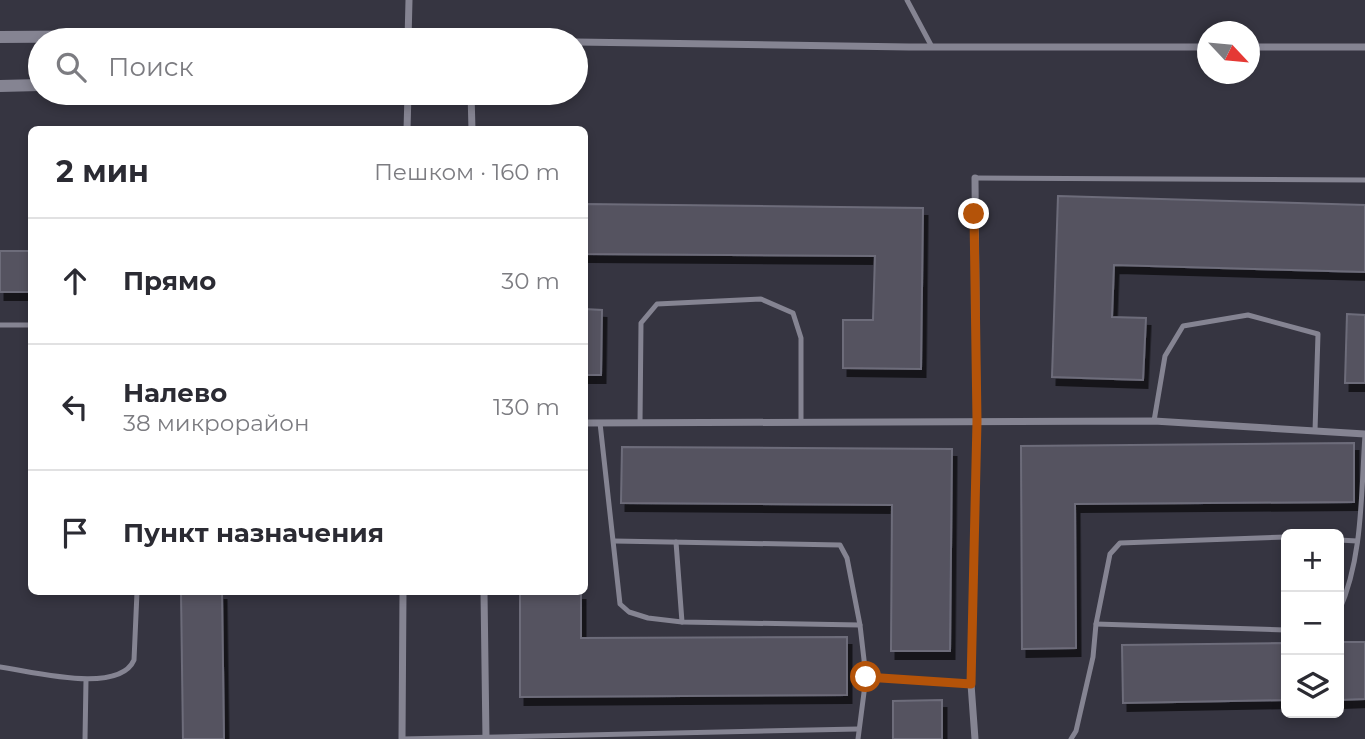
<!DOCTYPE html>
<html lang="ru">
<head>
<meta charset="utf-8">
<style>
	body { margin:0; font-family:Montserrat,sans-serif; background:#f7f7f7; color:#2b2b33 }
	.controls { position:absolute; right:21px; bottom:21px; display:grid; overflow:hidden; border-radius:10px; box-shadow:0 4px 10px #0003 }
	.controls button { width:63px; height:63px; display:grid; place-items:center; padding:0; border:0; border-bottom:2px solid #e1e1e2; background:#fff; color:#2b2b33; font:35px sans-serif }
	.compass { position:absolute; left:1197px; top:21px; width:63px; height:63px; border-radius:50%; background:#fff; box-shadow:0 4px 10px #0003; rotate:116deg }
	.stop { position:absolute; width:21px; height:21px; margin:-16px; border:5px solid #b45309; border-radius:50%; background:#fff }
	.stop.end { background:#b45309; border-color:#fff; box-shadow:0 2px 7px #0008 }
	.list { margin:0; padding:0; list-style:none }
	h2 { display:flex; justify-content:space-between; align-items:center; height:91px; margin:0; padding:0 28px; font-size:30px }
	h2 small { font-size:23px; font-weight:400; color:#7c7c81 }
	.list li { display:grid; grid-template-columns:46px 1fr auto; gap:21px; align-items:center; box-sizing:border-box; height:126px; padding:0 28px; border-top:2px solid #e1e1e2 }
	.list b { display:block; font-size:26px; white-space:nowrap }
	.list p { margin:0; font-size:23px; white-space:nowrap; color:#7c7c81 }
	.list em { font-size:23px; font-style:normal; color:#7c7c81 }
	.icon { flex:none; width:38px; height:38px; fill:none; stroke:currentColor; stroke-width:2; stroke-linecap:round; stroke-linejoin:round }
	.map { position:relative; flex:none; width:1365px; height:739px; overflow:hidden }
	.search { position:absolute; background:#fff; box-shadow:0 4px 10px #0003; left:28px; top:28px; width:560px; height:77px; display:flex; align-items:center; gap:18px; box-sizing:border-box; padding:0 24px; border-radius:38px; color:#7c7c81; font-size:26px }
	.panel { position:absolute; background:#fff; box-shadow:0 4px 10px #0003; left:28px; top:126px; width:560px; height:469px; border-radius:10px }
	.map>svg:first-child { display:block }
	.building { fill:#545360; stroke:#6d6c7a; stroke-width:2; filter:url(#shadow) }
	.lines { fill:none; stroke-linecap:round; stroke-linejoin:round }
	.service { stroke:#858492; stroke-width:5 }
	.minor { stroke:#858492; stroke-width:7 }
	.tertiary { stroke:#858492; stroke-width:12 }
	.route { stroke:#b45309; stroke-width:9 }
</style>
</head>
<body>
<div class="map">
<svg width="1365" height="739" viewBox="0 0 1365 739">
	<defs>
		<filter id="shadow"><feDropShadow dx="4.5" dy="8" stdDeviation="0" flood-color="#0009"/></filter>
	</defs>
	<rect width="100%" height="100%" fill="#363541"/>
	<g class="building">
		<polygon points="1058,196 1365,205 1365,272 1114,265 1112,317 1146,318 1143,380 1052,377"/>
		<polygon points="584,204 923,208 921,369 843,368 843,320 873,320 875,256 584,254"/>
		<rect x="0" y="251" width="32" height="41"/>
		<polygon points="584,309 602,310 601,375 584,375"/>
		<polygon points="1347,314 1365,315 1365,383 1345,383"/>
		<polygon points="1354,443 1354,502 1075,504 1076,648 1022,649 1021,446"/>
		<polygon points="622,447 952,449 950,651 891,651 892,505 621,503"/>
		<polygon points="181,592 222,592 224,739 183,739"/>
		<polygon points="520,592 581,592 581,638 847,637 847,695 520,697"/>
		<polygon points="1339,642 1365,642 1365,699 1339,700"/>
		<polygon points="1286,643 1286,700 1123,703 1122,645"/>
		<polygon points="942,700 942,739 893,739 893,701"/>
	</g>
	<g class="lines">
		<g class="service">
			<polyline points="907,0 932,47"/>
			<polyline points="975,178 1365,180"/>
			<polyline points="0,325 32,325"/>
			<polyline points="1154,421 1165,356 1183,326 1248,315 1318,334 1315,431"/>
			<polyline points="600,423 620,604 629,612 648,618 682,622 860,625"/>
			<polyline points="640,423 641,323 657,304 761,299 793,313 801,338 801,421"/>
			<polyline points="1339,540 1357,541"/>
			<polyline points="614,541 840,545 847,558 860,625 866,677 858,739"/>
			<polyline points="676,542 682,622"/>
			<path d="M1339,611c24,-53 22,-118 26,-176"/>
			<polyline points="1096,624 1286,630"/>
			<path d="M0,667c31,4 119,28 134,-7l3,-68"/>
			<polyline points="866,677 971,684"/>
			<polyline points="85,739 86,680"/>
			<polyline points="402,739 858,729"/>
			<polyline points="1071,739 1076,731 1093,657 1096,624 1110,554 1120,543 1286,537"/>
		</g>
		<g class="minor">
			<polyline points="408,40 409,0"/>
			<polyline points="576,42 909,47 1208,47"/>
			<polyline points="1250,47 1365,47"/>
			<polyline points="471,93 472,130"/>
			<polyline points="407,130 408,93"/>
			<polyline points="584,423 1154,421 1365,434"/>
			<polyline points="484,592 486,739"/>
			<polyline points="402,739 403,592"/>
			<polyline points="975,739 971,684 977,421 975,178"/>
		</g>
		<g class="tertiary">
			<polyline points="0,37 280,35 291,40"/>
			<polyline points="0,86 40,85"/>
		</g>
	</g>
	<g class="lines">
		<polyline class="route" points="866,677 971,684 977,421 974,214"/>
	</g>
</svg>
<div class="controls">
<button>+</button>
<button>−</button>
<button><svg class="icon" aria-label="layers" viewBox="0 0 24 24"><path d="M12 4l9 5-9 5-9-5zM3 14l9 5 9-5"/></svg></button>
</div>
<svg class="compass" viewBox="-18 -18 36 36"><path d="M0-13l5 13h-10z" fill="#e53935"/><path d="M0 13l5-13h-10z" fill="#7c7c81"/></svg>
<div class="stop" style="left:866px;top:677px"></div>
<div class="stop end" style="left:974px;top:214px"></div>
<div class="search"><svg class="icon" aria-label="search" viewBox="0 0 24 24"><circle cx="10" cy="10" r="6"/><path d="M15 15l6 6"/></svg>Поиск</div>
<section class="panel">
<h2>2 мин<small>Пешком · 160 m</small></h2>
<ul class="list">
<li><svg class="icon" aria-label="ahead" viewBox="0 0 24 24"><path d="M12 20V5M6 11l6-6 6 6"/></svg><div><b>Прямо</b></div><em>30 m</em></li>
<li><svg class="icon" aria-label="left" viewBox="0 0 24 24"><path d="M17 20v-9H6M10 6l-5 5 5 5"/></svg><div><b>Налево</b><p>38 микрорайон</p></div><em>130 m</em></li>
<li><svg class="icon" aria-label="arrive" viewBox="0 0 24 24"><path d="M6 21V4h12l-3 4 3 4H6"/></svg><div><b>Пункт назначения</b></div></li>
</ul>
</section>
</div>
</body>
</html>
